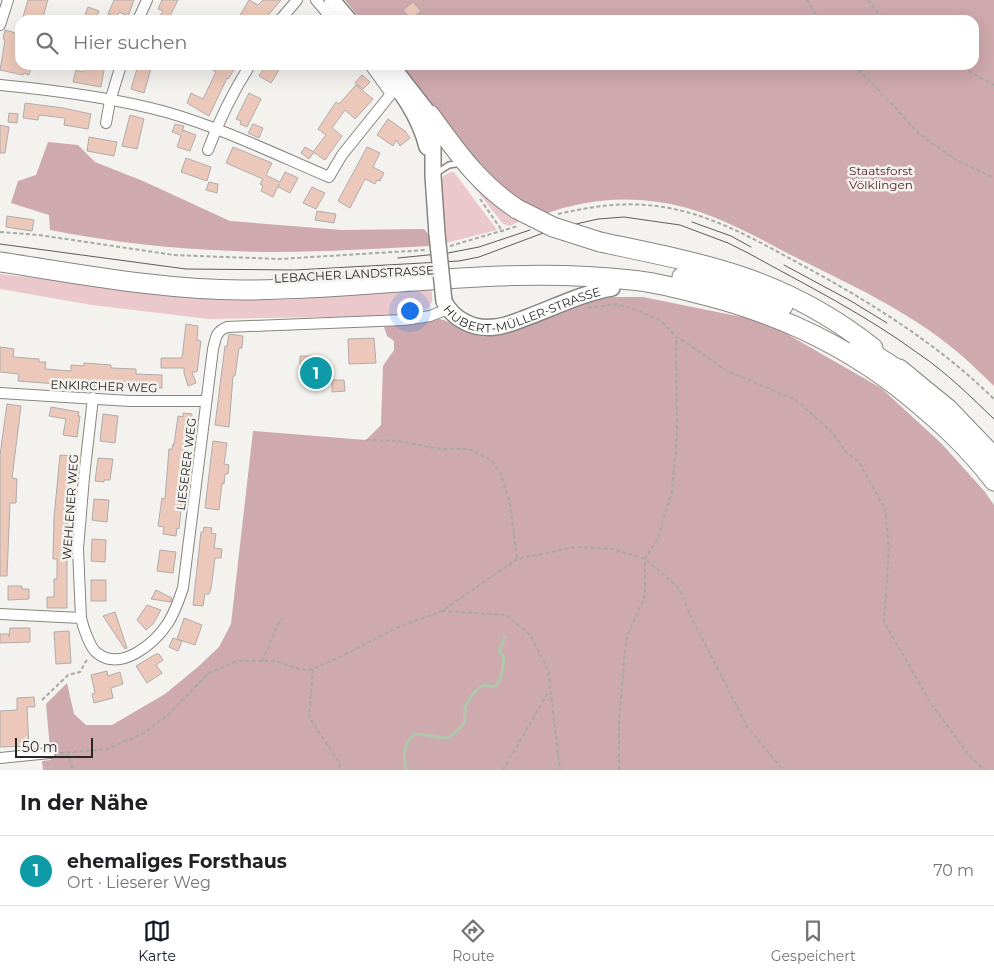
<!DOCTYPE html>
<html lang="de">
<head>
<meta charset="utf-8">
<style>
	body { margin:0; font-family:Montserrat,sans-serif; background:#f6f6f6; color:#202124 }
	.scale { position:absolute; left:15px; bottom:12px; width:78px; box-sizing:border-box; padding-left:5px; border:2px solid #282726; border-top:0; font-size:14px; line-height:18px; white-space:nowrap; color:#282726; -webkit-text-stroke:4px #f4f2ef; paint-order:stroke }
	.you { position:absolute; left:409px; top:310px; width:18px; height:18px; margin:-12px; border:4px solid #fff; border-radius:50%; background:#1a73e8; box-shadow:0 0 0 8px #1a73e833 }
	.badge { display:grid; place-items:center; width:32px; height:32px; border-radius:50%; background:#111827; color:#fff; font-size:16px; font-weight:700 }
	.pin { position:absolute; translate:-50% -50%; border:2px solid #fff; box-shadow:0 1px 5px #0006 }
	.list { margin:0; padding:0; list-style:none }
	h2 { display:flex; justify-content:space-between; align-items:center; height:65px; margin:0; padding:0 20px; font-size:21px }
	h2 small { font-size:16px; font-weight:400; color:#757577 }
	.list li { display:grid; grid-template-columns:32px 1fr auto; gap:15px; align-items:center; box-sizing:border-box; height:70px; padding:0 20px; border-top:1px solid #e0e0e0 }
	.list b { display:block; font-size:19px; white-space:nowrap }
	.list p { margin:0; font-size:16px; white-space:nowrap; color:#757577 }
	.list em { font-size:16px; font-style:normal; color:#757577 }
	.icon { flex:none; width:28px; height:28px; fill:none; stroke:currentColor; stroke-width:2; stroke-linecap:round; stroke-linejoin:round }
	.map { position:relative; flex:none; width:994px; height:770px; overflow:hidden }
	.search { position:absolute; background:#fff; box-shadow:0 5px 20px #0002; left:15px; right:15px; top:15px; height:55px; display:flex; align-items:center; gap:12px; box-sizing:border-box; padding:0 18px; border-radius:15px; color:#757577; font-size:19px }
	.sheet { height:135px; background:#fff }
	nav { display:flex; justify-content:space-around; align-items:center; box-sizing:border-box; height:70px; border-top:1px solid #e0e0e0; background:#fff; font-size:14px; color:#757577 }
	nav a { display:grid; justify-items:center; gap:2px }
	nav .on { color:#111827 }
	.map>svg:first-child { display:block }
	.green { fill:#ebc8cc }
	.forest { fill:#cea9ad }
	.lines { fill:none; stroke-linecap:round; stroke-linejoin:round }
	.stream { stroke:#aec8ae; stroke-width:3 }
	.building { fill:#ebc8ba; stroke:#b0acab }
	.lane-casing { stroke:#878582; stroke-width:8 }
	.street-casing { stroke:#878582; stroke-width:12 }
	.secondary-casing { stroke:#878582; stroke-width:18 }
	.highway-casing { stroke:#878582; stroke-width:21 }
	.path { stroke:#aaa8a6; stroke-width:2; stroke-dasharray:4 2.5; stroke-linecap:butt }
	.lane { stroke:#fff; stroke-width:5 }
	.street { stroke:#fff; stroke-width:10 }
	.secondary { stroke:#fff; stroke-width:15 }
	.highway { stroke:#fff; stroke-width:19 }
	.tram { stroke:#5c5b59; stroke-width:1 }
	.secondary-bridge-casing { stroke:#878582; stroke-width:18; stroke-linecap:butt }
	.highway-bridge-casing { stroke:#878582; stroke-width:21; stroke-linecap:butt }
	.secondary-bridge { stroke:#fff; stroke-width:15 }
	.highway-bridge { stroke:#fff; stroke-width:19 }
	.labels { text-anchor:middle; dominant-baseline:central; stroke-width:5; stroke-linejoin:round; paint-order:stroke }
	.park-label { font-size:12px; fill:#56242e; stroke:#f4f2ef }
	.street-label { font-size:12px; fill:#282726; stroke:#f4f2ef }
</style>
</head>
<body>
<div class="map">
<svg width="994" height="770" viewBox="0 0 994 770">
	<rect width="100%" height="100%" fill="#f4f2ef"/>
	<g class="green">
		<polygon points="460,169 522,220 510,226 503,224"/>
		<polygon points="451,172 454,172 497,230 446,243 441,180 443,176"/>
		<polygon points="0,274 209,298 285,300 432,289 432,302 427,309 404,315 383,316 209,319 92,305 0,289"/>
	</g>
	<g class="forest">
		<path d="M345,0h649v386c-13,-12 -25,-25 -39,-36 -48,-40 -108,-67 -164,-95 -42,-22 -86,-47 -133,-53 -39,-6 -79,-1 -116,13l-53,-34 -91,-116h576v-45h-613z"/>
		<path d="M48,142l30,3 17,17 48,19 87,40 112,9 82,-1 5,6v11c-64,3 -129,8 -194,5 -62,-2 -124,-9 -185,-21l-1,-15 -38,-12 7,-22 18,-6z"/>
		<path d="M602,297h41l123,25 115,66 61,56 43,48 9,13v265h-951l-1,-9 9,-1 -5,-56 21,-21 7,31 12,11h26l53,-31 34,-28 20,-19 12,-23 22,-193 113,9 15,-15 2,-59 11,-16v-9l-7,-5 -3,-9 55,-8c15,2 26,15 42,17 25,2 51,-13 74,-23 15,-6 31,-11 47,-16z"/>
	</g>
	<g class="lines">
		<path class="stream" d="M406,770c-3,-17 -3,-23 8,-36 13,0 23,4 35,4l16,-15c-3,-16 5,-30 19,-38l10,2c9,-8 8,-17 10,-29l-5,-7 6,-14"/>
	</g>
	<g class="building">
		<polygon points="28,0 48,0 42,20 22,20"/>
		<polygon points="114,0 134,0 128,16 119,12 117,17 108,14"/>
		<polygon points="162,0 178,0 168,20 160,16 163,11 158,9"/>
		<polygon points="249,0 258,5 263,0 281,0 264,20 244,20 239,17"/>
		<polygon points="413,2 421,11 411,19 403,10"/>
		<polygon points="88,7 99,11 96,19 85,15"/>
		<polygon points="5,30 20,34 20,65 32,65 29,75 24,73 23,75 0,70 5,40 3,39"/>
		<polygon points="84,65 105,65 101,87 73,82 76,70 83,72"/>
		<polygon points="138,65 152,65 144,93 131,89"/>
		<polygon points="204,65 237,65 228,79 227,78 209,116 187,103 191,93 203,99 216,72"/>
		<polygon points="266,65 282,65 271,83 259,76"/>
		<polygon points="362,75 370,82 363,89 355,83"/>
		<polygon points="356,85 373,99 355,119 345,110 332,128 342,136 325,160 313,152 326,135 318,129 336,102 339,104"/>
		<polygon points="249,93 261,99 247,127 240,124 241,121 236,119"/>
		<polygon points="25,103 63,108 91,114 88,129 64,125 65,118 39,115 38,120 23,118"/>
		<polygon points="9,113 18,114 17,123 8,122"/>
		<polygon points="130,115 144,119 137,149 122,146"/>
		<polygon points="388,119 405,131 410,138 400,146 396,140 393,146 377,135"/>
		<polygon points="175,124 184,126 182,132 183,130 196,135 190,151 177,147 181,135 172,132"/>
		<polygon points="253,124 263,128 259,138 248,133"/>
		<polygon points="0,125 9,127 5,153 0,153"/>
		<polygon points="89,137 117,142 114,156 87,151"/>
		<polygon points="233,147 272,163 266,175 280,182 285,172 298,178 290,193 278,187 279,184 273,197 261,191 263,186 260,184 263,179 226,163"/>
		<polygon points="305,147 314,152 309,159 301,153"/>
		<polygon points="367,147 380,153 373,167 384,173 380,181 377,180 375,184 365,179 350,208 338,201"/>
		<polygon points="186,158 211,167 207,181 181,172"/>
		<polygon points="209,182 218,184 217,193 206,190"/>
		<polygon points="312,187 325,193 316,209 303,203"/>
		<polygon points="317,211 336,214 334,223 315,220"/>
		<polygon points="7,216 34,220 32,231 6,227"/>
		<polygon points="186,324 198,326 197,340 201,341 197,372 192,372 196,383 188,386 184,373 184,368 161,368 161,358 182,358"/>
		<polygon points="229,334 243,336 242,348 239,348 235,376 233,376 229,427 215,425 225,346 227,346"/>
		<polygon points="374,338 376,363 349,364 348,339"/>
		<polygon points="0,347 14,349 13,357 39,359 39,362 46,362 45,369 71,371 71,365 84,366 84,363 111,365 111,368 136,369 136,374 162,375 162,388 83,386 18,381 19,374 0,372"/>
		<polygon points="300,356 314,356 314,369 331,368 332,382 317,383 317,377 300,378"/>
		<polygon points="332,380 344,380 345,391 332,392"/>
		<polygon points="7,404 21,406 12,478 17,479 16,503 10,503 7,576 0,576 0,455"/>
		<polygon points="51,407 79,412 78,416 80,416 77,437 63,435 66,419 49,416"/>
		<polygon points="183,413 192,414 189,440 185,439 182,456 187,456 179,529 177,528 176,536 163,534 164,527 158,526 162,498 165,499 169,449 172,449 173,444 174,444 178,416 183,417"/>
		<polygon points="103,414 118,416 115,443 100,441"/>
		<polygon points="213,441 227,443 224,464 229,465 228,474 225,474 224,484 222,483 219,510 205,508"/>
		<polygon points="60,455 74,456 72,478 71,478 67,533 67,608 47,608 47,597 54,597 54,579 57,579 57,559 53,559 54,518"/>
		<polygon points="98,458 113,459 110,480 104,480 104,482 95,481"/>
		<polygon points="94,499 109,500 107,522 92,520"/>
		<polygon points="204,527 212,528 211,533 216,534 214,548 222,549 221,558 215,558 211,589 209,594 205,594 203,606 193,605 201,532 203,532"/>
		<polygon points="92,539 106,540 105,562 91,561"/>
		<polygon points="160,550 176,552 173,573 157,571"/>
		<rect x="91" y="580" width="15" height="21"/>
		<polygon points="8,586 22,586 22,589 29,589 29,599 8,600"/>
		<polygon points="156,590 172,598 171,602 151,599"/>
		<polygon points="147,605 161,610 153,624 146,630 137,620"/>
		<polygon points="115,612 127,648 125,649 103,616"/>
		<polygon points="184,618 202,625 195,645 177,639"/>
		<polygon points="10,628 30,628 30,642 0,643 0,634 9,634 9,637"/>
		<polygon points="69,631 71,663 56,664 54,632"/>
		<polygon points="173,638 182,641 178,651 169,647"/>
		<polygon points="156,654 159,654 163,660 156,665 162,673 147,683 136,666"/>
		<polygon points="107,671 108,676 120,672 123,684 111,688 113,698 94,703 92,694 95,693 91,675"/>
		<polygon points="34,697 35,707 27,707 29,746 0,747 0,711 17,710 17,698"/>
	</g>
	<g class="lines">
		<g class="lane-casing">
			<polyline id="lane" points="435,174 449,165 462,163"/>
		</g>
		<g class="street-casing">
			<g id="street">
				<polyline points="316,0 333,20"/>
				<polyline points="138,20 147,0"/>
				<polyline points="280,20 297,0"/>
				<polyline points="0,25 8,0"/>
				<path d="M0,85c53,5 114,13 166,27 56,16 109,42 163,65l13,-22 49,-61 -21,-29"/>
				<polyline points="106,123 110,101 121,65"/>
				<path d="M208,150c11,-30 25,-58 42,-85"/>
				<polyline points="0,393 130,401 206,401"/>
				<path d="M0,614l81,4c2,9 9,30 16,35 24,19 57,-9 71,-30 7,-11 11,-23 15,-35l30,-239c3,-11 2,-17 14,-22l177,-7 26,-4 18,-7"/>
				<polyline points="81,618 78,549 84,477 93,398"/>
				<polyline points="0,758 50,753"/>
			</g>
		</g>
		<g class="secondary-casing">
			<g id="secondary">
				<polyline points="332,0 349,20"/>
				<path d="M380,65c20,25 39,50 47,82"/>
				<polyline points="391,65 430,115 433,144 433,176 437,234"/>
				<path id="s1" d="M444,301c9,19 31,29 51,26 12,-1 22,-6 33,-10 27,-10 55,-24 84,-29"/>
			</g>
		</g>
		<g class="highway-casing">
			<g id="highway">
				<path d="M430,115c27,37 48,68 87,94"/>
				<path d="M600,242c47,10 95,19 140,34 48,16 94,41 133,72"/>
				<path d="M0,262c80,12 162,28 243,28 129,0 259,-25 388,-10 25,2 49,9 73,15 71,18 137,48 195,93 35,28 68,57 95,93"/>
				<polyline points="682,277 742,291 783,306"/>
				<polyline points="859,345 908,376"/>
				<polyline points="899,369 948,409 994,457"/>
			</g>
		</g>
		<g class="path">
			<polyline points="807,0 819,20"/>
			<polyline points="868,0 877,12 887,20"/>
			<polyline points="854,65 894,106 918,133 956,160 994,178"/>
			<polyline points="957,65 994,85"/>
			<polyline points="480,199 503,232"/>
			<path d="M558,214c35,-8 69,-13 105,-7 45,7 86,29 126,51 73,39 146,83 205,141"/>
			<polyline points="0,232 39,235 174,255 279,259 426,250"/>
			<polyline points="450,246 518,226"/>
			<polyline points="588,308 617,304 639,311 660,320 676,337 685,342 727,371 796,400 833,433 845,451 859,462 885,509 889,550 884,622 932,705 971,758 985,770"/>
			<polyline points="366,440 399,441 439,449 469,449 491,460 501,474 510,504 517,559"/>
			<polyline points="442,611 506,615 530,635 548,669 560,770"/>
			<polyline points="262,661 281,618"/>
			<polyline points="313,669 309,717 340,764 339,770"/>
			<polyline points="42,700 68,675 80,672 86,661 89,659"/>
			<polyline points="67,752 73,770"/>
			<polyline points="60,753 108,749 144,733 169,714 209,673 237,661 274,661 303,670 313,669 342,656 396,628 442,611 517,559 575,547 613,549 645,559 679,588 690,615 748,728 783,770"/>
			<polyline points="503,770 549,691"/>
			<polyline points="619,770 619,721 626,640 645,595 645,559 658,538 672,491 677,434 676,337"/>
		</g>
		<use href="#lane" class="lane"/>
		<use href="#street" class="street"/>
		<use href="#secondary" class="secondary"/>
		<use href="#highway" class="highway"/>
		<g class="tram">
			<polyline points="692,222 731,236 751,247"/>
			<path d="M0,244l186,25 109,1 164,-9 20,-4 75,-28 44,-10 26,-2 56,8 48,18 20,10c58,32 118,62 171,101 28,19 51,42 75,65"/>
			<polyline points="398,258 448,253 479,247 530,230"/>
			<polyline points="784,265 851,301 887,323"/>
		</g>
		<g class="secondary-bridge-casing">
			<polyline id="secondary-bridge" points="437,234 444,301"/>
		</g>
		<g class="highway-bridge-casing">
			<polyline id="highway-bridge" points="517,209 553,227 600,242"/>
		</g>
		<use href="#secondary-bridge" class="secondary-bridge"/>
		<use href="#highway-bridge" class="highway-bridge"/>
	</g>
	<g class="labels">
		<g class="park-label">
			<text x="881" y="170">Staatsforst<tspan x="881" dy="14">Völklingen</tspan></text>
		</g>
		<g class="street-label">
			<text transform="translate(354 274) rotate(-3)">LEBACHER LANDSTRASSE</text>
			<text stroke="none"><textPath href="#s1" startOffset="89">HUBERT-MÜLLER-STRASSE</textPath></text>
			<text transform="translate(104 386) rotate(2)">ENKIRCHER WEG</text>
			<text transform="translate(186 464) rotate(-83)">LIESERER WEG</text>
			<text transform="translate(70 507) rotate(-86)">WEHLENER WEG</text>
		</g>
	</g>
</svg>
<div class="scale">50 m</div>
<div class="you"></div>
<div class="pin badge" style="left:316px;top:373px;background:#0f9aa8">1</div>
<div class="search"><svg class="icon" aria-label="search" viewBox="0 0 24 24"><circle cx="10" cy="10" r="6"/><path d="M15 15l6 6"/></svg>Hier suchen</div>
</div>
<section class="sheet">
<h2>In der Nähe<small></small></h2>
<ul class="list">
<li><span class="badge" style="background:#0f9aa8">1</span><div><b>ehemaliges Forsthaus</b><p>Ort · Lieserer Weg</p></div><em>70 m</em></li>
</ul>
</section>
<nav>
<a class="on"><svg class="icon" aria-label="map" viewBox="0 0 24 24"><path d="M3 6l6-2 6 2 6-2v14l-6 2-6-2-6 2zM9 4v14M15 6v14"/></svg>Karte</a>
<a><svg class="icon" aria-label="directions" viewBox="0 0 24 24"><path d="M12 3l9 9-9 9-9-9zM9 14v-3h6M13 9l2 2-2 2"/></svg>Route</a>
<a><svg class="icon" aria-label="saved" viewBox="0 0 24 24"><path d="M7 4h10v16l-5-4-5 4z"/></svg>Gespeichert</a>
</nav>
</body>
</html>
